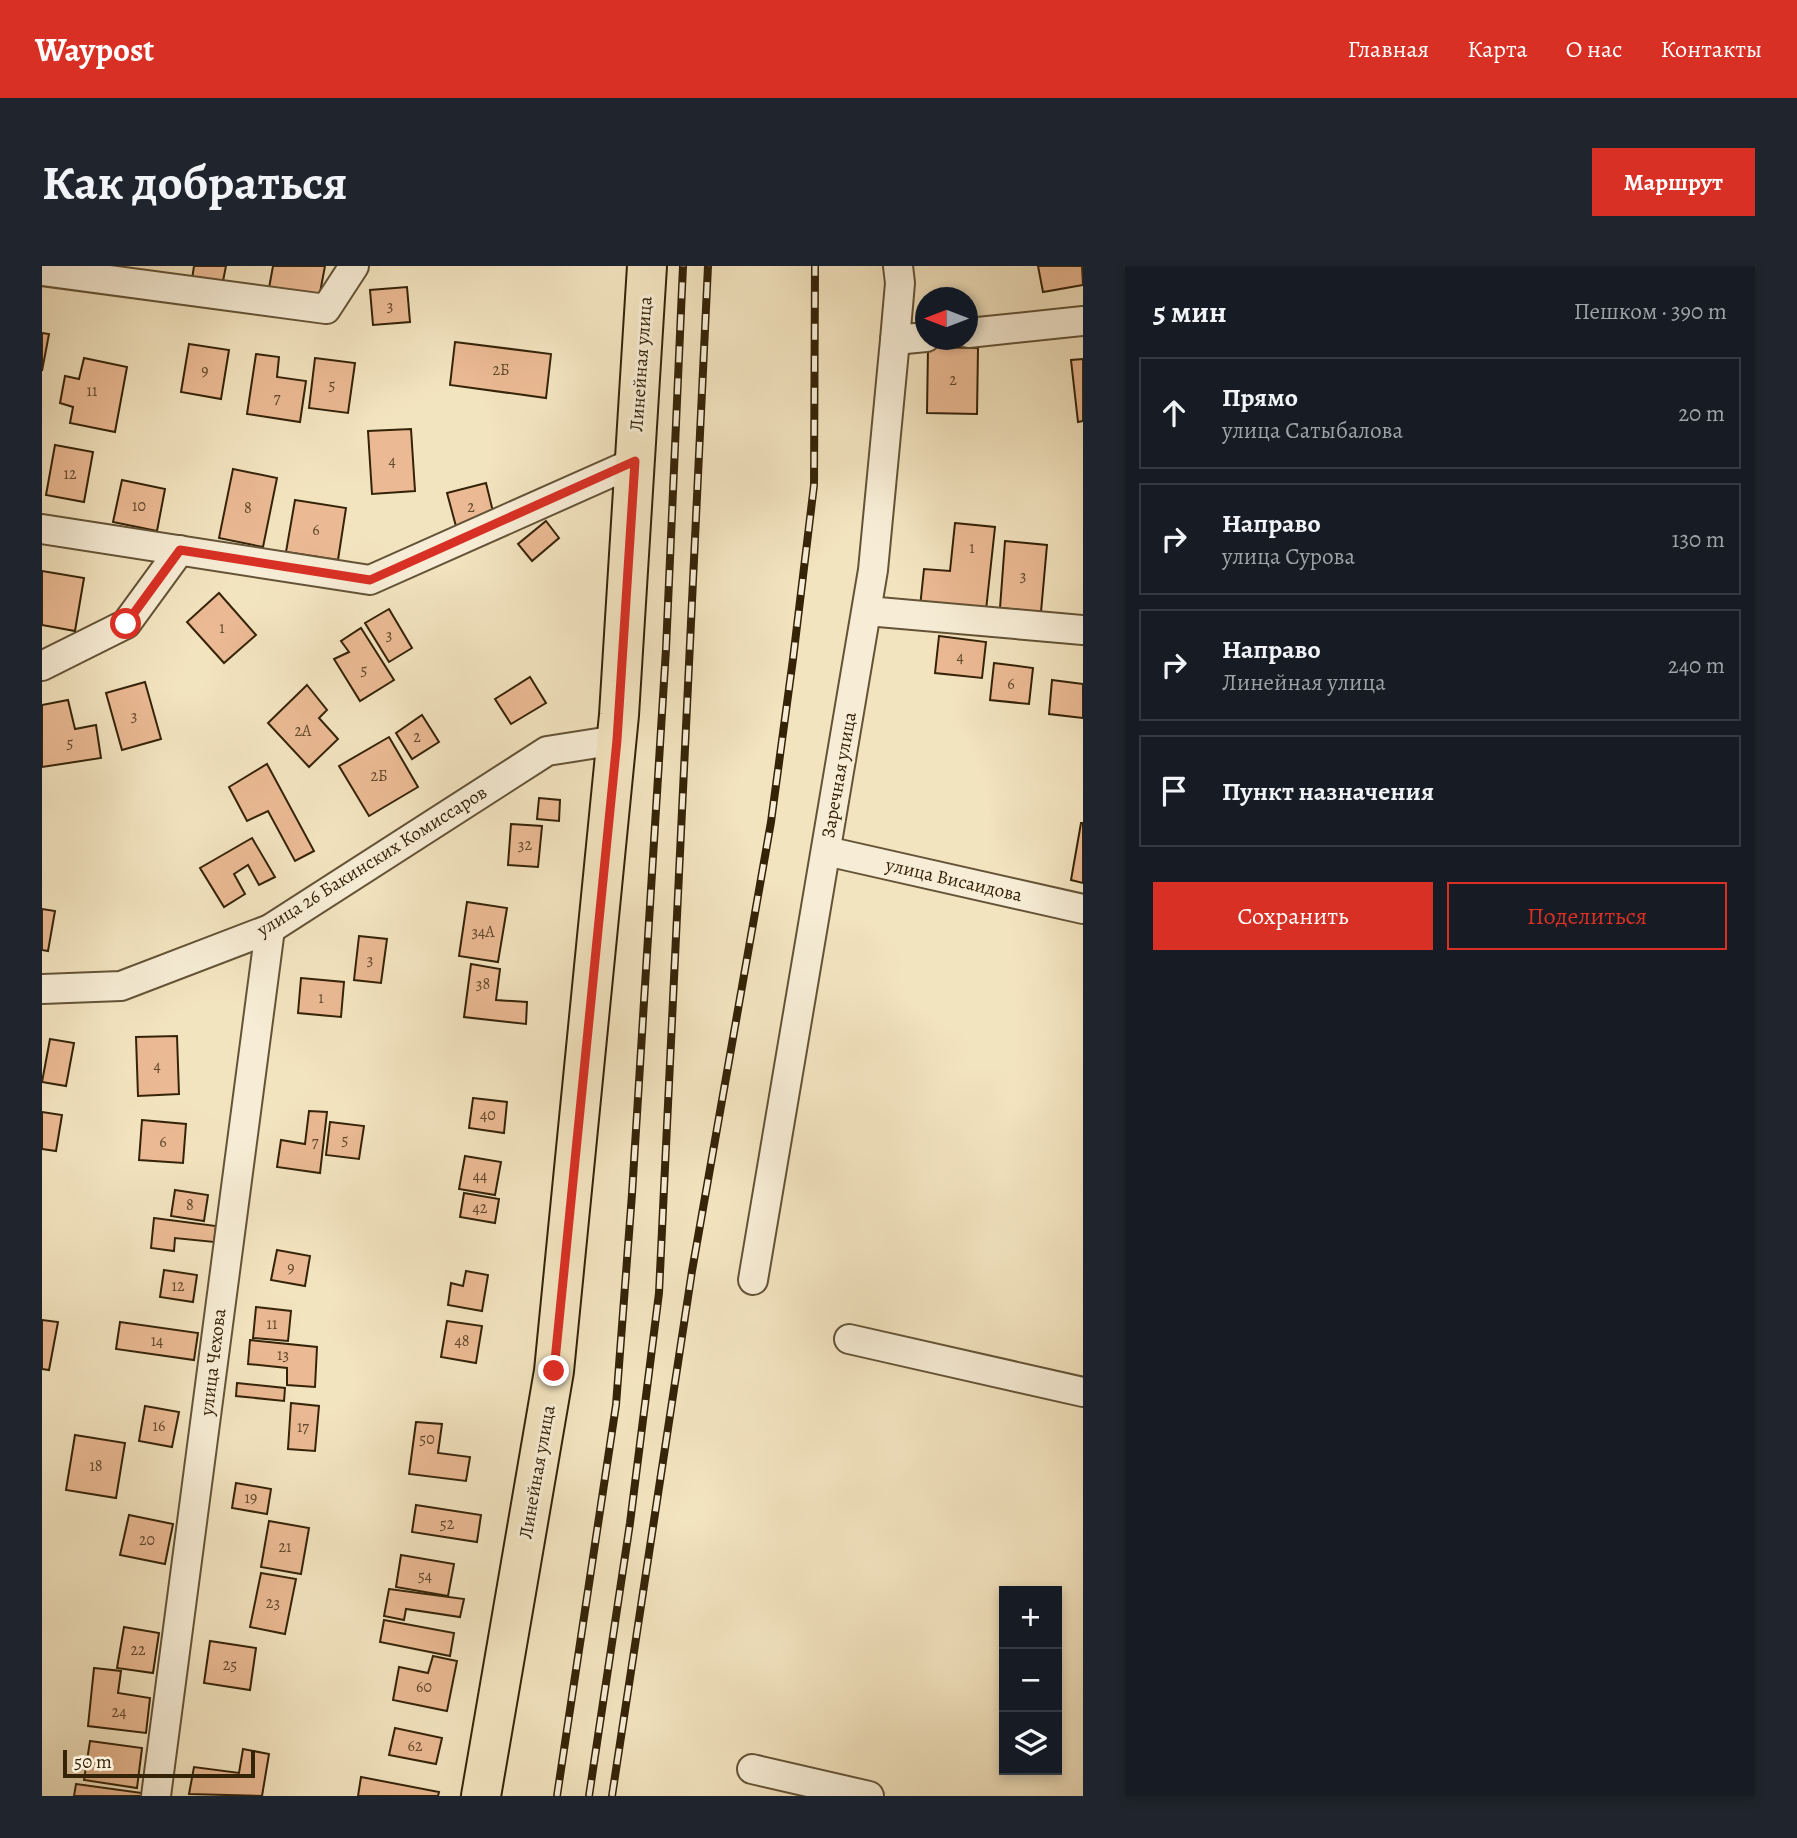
<!DOCTYPE html>
<html lang="ru">
<head>
<meta charset="utf-8">
<style>
	body { margin:0; font-family:Alegreya,serif; background:#20242c; color:#f1f3f6 }
	.controls { position:absolute; right:21px; bottom:21px; display:grid; overflow:hidden; border-radius:0px; box-shadow:0 4px 10px #0003 }
	.controls button { width:63px; height:63px; display:grid; place-items:center; padding:0; border:0; border-bottom:2px solid #363941; background:#171b24; color:#f1f3f6; font:35px sans-serif }
	.compass { position:absolute; left:873px; top:21px; width:63px; height:63px; border-radius:50%; background:#171b24; box-shadow:0 4px 10px #0003; rotate:270deg }
	.scale { position:absolute; left:21px; bottom:18px; width:192px; box-sizing:border-box; padding-left:7px; border:4px solid #352308; border-top:0; font-size:19px; line-height:24px; white-space:nowrap; color:#352308; -webkit-text-stroke:5px #f7edd6; paint-order:stroke }
	.stop { position:absolute; width:21px; height:21px; margin:-16px; border:5px solid #d93025; border-radius:50%; background:#fff }
	.stop.end { background:#d93025; border-color:#fff; box-shadow:0 2px 7px #0008 }
	.list { margin:0; padding:0; list-style:none }
	h2 { display:flex; justify-content:space-between; align-items:center; height:91px; margin:0; padding:0 28px; font-size:30px }
	h2 small { font-size:23px; font-weight:400; color:#9ea1a6 }
	.list li { display:grid; grid-template-columns:46px 1fr auto; gap:21px; align-items:center; box-sizing:border-box; height:112px; margin:0 14px 14px; padding:0 14px; border:2px solid #363941; border-radius:0px }
	.list b { display:block; font-size:26px; white-space:nowrap }
	.list p { margin:0; font-size:23px; white-space:nowrap; color:#9ea1a6 }
	.list em { font-size:23px; font-style:normal; color:#9ea1a6 }
	.actions { display:flex; gap:14px; padding:21px 28px }
	.actions a { flex:1; padding:16px 0; border:2px solid #d93025; border-radius:0px; text-align:center; font-size:24px; color:#d93025 }
	.actions .main { background:#d93025; color:#fff }
	.icon { flex:none; width:38px; height:38px; fill:none; stroke:currentColor; stroke-width:2; stroke-linecap:round; stroke-linejoin:round }
	.map { position:relative; flex:none; width:1041px; height:1530px; overflow:hidden; border-radius:0px }
	header { display:flex; align-items:center; gap:42px; box-sizing:border-box; height:98px; padding:0 35px; background:#d93025; color:#fff }
	header strong { font-size:33px }
	nav { display:flex; gap:38px; margin-inline-start:auto; font-size:24px }
	.intro { display:flex; align-items:center; justify-content:space-between; box-sizing:border-box; height:168px; padding:0 42px }
	h1 { margin:0; font-size:49px }
	.button { padding:18px 32px; border-radius:0px; background:#d93025; color:#fff; font-size:24px; font-weight:700 }
	main { display:flex; gap:42px; padding:0 42px }
	aside { flex:1; background:#171b24; border-radius:0px; box-shadow:0 4px 10px #0003 }
	.map>svg:first-child { display:block }
	.building { fill:#ebba94; stroke:#352308; stroke-width:2 }
	.lines { fill:none; stroke-linecap:round; stroke-linejoin:round }
	.street-casing { stroke:#645336; stroke-width:32 }
	.primary-casing { stroke:#352308; stroke-width:42 }
	.street { stroke:#f7edd6; stroke-width:28 }
	.primary { stroke:#f3e4c0; stroke-width:38 }
	.rail-casing { stroke:#352308; stroke-width:8 }
	.rail { stroke:#f7edd6; stroke-width:5; stroke-dasharray:16; stroke-linecap:butt }
	.route { stroke:#d93025; stroke-width:9 }
	.labels { text-anchor:middle; dominant-baseline:central; stroke-width:6; stroke-linejoin:round; paint-order:stroke }
	.number-label { font-size:16px; fill:#62492b }
	.street-label { font-size:19px; fill:#352308; stroke:#f7edd6 }
</style>
</head>
<body>
<header>
<strong>Waypost</strong>
<nav><a>Главная</a><a>Карта</a><a>О нас</a><a>Контакты</a></nav>
</header>
<div class="intro"><h1>Как добраться</h1><a class="button">Маршрут</a></div>
<main>
<div class="map">
<svg width="1041" height="1530" viewBox="0 0 1041 1530">
	<rect width="100%" height="100%" fill="#f3e4c0"/>
	<filter id="stains"><feTurbulence type="fractalNoise" baseFrequency=".00286" numOctaves="4"/><feColorMatrix values="0 0 0 0 .2 0 0 0 0 .09 0 0 0 0 .02 0 0 0 .5 -.17"/></filter>
	<radialGradient id="worn" r=".72"><stop offset=".6" stop-color="#630" stop-opacity="0"/><stop offset="1" stop-color="#630" stop-opacity=".3"/></radialGradient>
	<g class="building">
		<polygon points="152,0 184,0 179,25 149,20"/>
		<polygon points="231,0 283,0 277,32 227,22"/>
		<polygon points="996,0 1040,0 1041,19 1001,26"/>
		<polygon points="365,21 368,56 331,59 328,24"/>
		<polygon points="0,67 7,68 0,105"/>
		<polygon points="413,76 509,88 504,132 408,119"/>
		<polygon points="147,78 187,84 179,133 139,126"/>
		<polygon points="886,81 936,82 935,148 885,147"/>
		<polygon points="214,88 237,91 235,111 264,115 258,156 205,148"/>
		<polygon points="42,92 85,101 73,166 28,157 31,141 18,137 23,110 37,113"/>
		<polygon points="273,92 313,97 306,147 267,142"/>
		<polygon points="1041,93 1041,155 1036,156 1029,94"/>
		<polygon points="369,163 373,225 330,228 326,165"/>
		<polygon points="13,179 51,186 42,236 4,229"/>
		<polygon points="191,203 235,212 221,281 177,272"/>
		<polygon points="80,214 123,223 115,265 71,256"/>
		<polygon points="444,217 453,254 415,264 405,227"/>
		<polygon points="253,234 304,242 296,294 244,286"/>
		<polygon points="504,255 517,272 490,295 476,278"/>
		<polygon points="913,257 953,261 944,344 878,341 882,303 908,305"/>
		<polygon points="963,275 1005,279 999,346 958,342"/>
		<polygon points="0,305 42,312 33,365 0,359"/>
		<polygon points="177,327 214,369 182,397 145,356"/>
		<polygon points="347,343 370,382 347,396 323,357"/>
		<polygon points="319,362 352,414 318,435 292,393 307,386 299,375"/>
		<polygon points="897,370 944,376 940,412 893,407"/>
		<polygon points="952,397 991,402 987,438 948,434"/>
		<polygon points="488,411 504,437 469,458 453,433"/>
		<polygon points="1010,414 1041,418 1041,452 1007,448"/>
		<polygon points="103,416 119,473 80,484 64,427"/>
		<polygon points="265,419 285,444 277,452 296,473 267,501 226,457"/>
		<polygon points="26,434 33,463 54,459 59,492 0,501 0,439"/>
		<polygon points="380,449 397,476 370,493 354,467"/>
		<polygon points="347,471 376,521 327,550 297,500"/>
		<polygon points="225,498 272,585 253,595 226,545 205,555 187,521"/>
		<polygon points="497,532 518,534 517,555 495,553"/>
		<polygon points="1039,557 1041,557 1041,617 1029,614"/>
		<polygon points="469,558 500,560 496,601 466,599"/>
		<polygon points="210,572 233,611 217,619 206,599 192,608 203,628 182,641 158,602"/>
		<polygon points="425,636 465,642 456,696 417,690"/>
		<polygon points="0,643 13,645 6,685 0,684"/>
		<polygon points="317,670 345,673 339,717 312,714"/>
		<polygon points="429,698 458,703 454,734 485,736 484,758 422,751"/>
		<polygon points="259,712 302,716 299,751 256,747"/>
		<polygon points="135,770 137,828 96,830 94,771"/>
		<polygon points="8,773 32,777 24,820 0,816"/>
		<polygon points="431,832 465,836 462,867 427,862"/>
		<polygon points="267,845 285,846 278,907 235,901 239,874 263,878"/>
		<polygon points="0,846 20,849 14,885 0,883"/>
		<polygon points="100,854 144,858 141,897 97,894"/>
		<polygon points="288,856 322,860 317,893 284,889"/>
		<polygon points="423,890 459,896 453,929 417,923"/>
		<polygon points="133,924 166,929 162,955 129,950"/>
		<polygon points="422,927 457,933 453,957 418,951"/>
		<polygon points="112,952 174,960 172,976 133,972 132,985 109,982"/>
		<polygon points="235,984 268,990 263,1020 229,1014"/>
		<polygon points="122,1004 155,1009 151,1036 118,1031"/>
		<polygon points="424,1005 446,1009 440,1045 406,1039 409,1017 421,1020"/>
		<polygon points="214,1041 249,1045 246,1075 211,1072"/>
		<polygon points="0,1054 16,1056 7,1104 0,1103"/>
		<polygon points="405,1055 440,1060 434,1097 399,1091"/>
		<polygon points="78,1056 156,1067 152,1094 74,1083"/>
		<polygon points="208,1074 275,1081 273,1121 245,1119 245,1102 206,1098"/>
		<polygon points="195,1117 243,1122 242,1135 194,1130"/>
		<polygon points="249,1137 277,1140 273,1185 246,1183"/>
		<polygon points="103,1140 137,1146 130,1181 97,1175"/>
		<polygon points="374,1156 400,1158 396,1187 428,1191 424,1215 367,1208"/>
		<polygon points="33,1169 83,1177 74,1232 24,1224"/>
		<polygon points="194,1217 229,1223 225,1248 190,1242"/>
		<polygon points="374,1239 439,1249 435,1276 370,1266"/>
		<polygon points="87,1249 131,1258 123,1298 78,1289"/>
		<polygon points="227,1255 267,1262 259,1308 219,1301"/>
		<polygon points="359,1289 412,1298 406,1330 354,1321"/>
		<polygon points="219,1307 254,1313 243,1368 208,1361"/>
		<polygon points="347,1323 422,1333 418,1351 364,1343 362,1354 342,1350"/>
		<polygon points="342,1354 412,1367 408,1390 338,1376"/>
		<polygon points="82,1361 117,1367 111,1407 75,1402"/>
		<polygon points="168,1375 214,1382 208,1424 162,1417"/>
		<polygon points="391,1390 415,1395 405,1445 351,1434 357,1401 386,1407"/>
		<polygon points="52,1402 79,1405 76,1427 108,1432 104,1467 46,1460"/>
		<polygon points="353,1462 400,1472 394,1498 347,1489"/>
		<polygon points="48,1475 100,1482 95,1522 42,1514"/>
		<polygon points="201,1483 227,1488 220,1530 147,1528 152,1501 197,1507"/>
		<polygon points="319,1511 397,1526 396,1530 316,1530"/>
		<polygon points="34,1518 100,1527 99,1530 32,1530"/>
	</g>
	<g class="lines">
		<g class="street-casing">
			<g id="street">
				<polyline points="0,5 284,43 312,0"/>
				<polyline points="926,67 1041,55"/>
				<polyline points="853,74 884,71"/>
				<polyline points="0,263 328,314 593,196"/>
				<polyline points="825,345 1041,364"/>
				<polyline points="0,400 84,358 138,284"/>
				<polyline points="784,585 1041,643"/>
				<polyline points="0,723 79,720 228,663 505,485 575,474"/>
				<polyline points="711,1014 831,304 853,74 858,17 856,0"/>
				<polyline points="807,1073 1041,1126"/>
				<polyline points="710,1503 827,1530"/>
				<polyline points="114,1530 228,663"/>
			</g>
		</g>
		<g class="primary-casing">
			<polyline id="primary" points="439,1530 512,1105 577,449 605,0"/>
		</g>
		<use href="#street" class="street"/>
		<use href="#primary" class="primary"/>
		<g class="rail-casing">
			<g id="rail">
				<polyline points="515,1530 574,1139 590,928 624,383 641,0"/>
				<polyline points="547,1530 588,1257 617,1027 666,0"/>
				<polyline points="570,1530 650,1005 729,556 751,393 772,219 773,0"/>
			</g>
		</g>
		<use href="#rail" class="rail"/>
	</g>
	<g class="lines">
		<polyline class="route" points="84,358 138,284 328,314 593,195 575,474 512,1105"/>
	</g>
	<g class="labels">
		<g class="number-label">
			<text x="348" y="40">3</text>
			<text x="459" y="104">2Б</text>
			<text x="163" y="105">9</text>
			<text x="911" y="114">2</text>
			<text x="290" y="119">5</text>
			<text x="50" y="125">11</text>
			<text x="235" y="132">7</text>
			<text x="350" y="195">4</text>
			<text x="28" y="208">12</text>
			<text x="97" y="240">10</text>
			<text x="429" y="241">2</text>
			<text x="206" y="242">8</text>
			<text x="274" y="264">6</text>
			<text x="930" y="282">1</text>
			<text x="981" y="310">3</text>
			<text x="180" y="362">1</text>
			<text x="347" y="369">3</text>
			<text x="918" y="391">4</text>
			<text x="322" y="404">5</text>
			<text x="969" y="418">6</text>
			<text x="92" y="450">3</text>
			<text x="261" y="465">2А</text>
			<text x="375" y="471">2</text>
			<text x="28" y="477">5</text>
			<text x="337" y="510">2Б</text>
			<text x="483" y="579">32</text>
			<text x="441" y="666">34А</text>
			<text x="328" y="694">3</text>
			<text x="441" y="718">38</text>
			<text x="279" y="732">1</text>
			<text x="115" y="800">4</text>
			<text x="446" y="849">40</text>
			<text x="303" y="874">5</text>
			<text x="121" y="876">6</text>
			<text x="273" y="876">7</text>
			<text x="438" y="910">44</text>
			<text x="148" y="939">8</text>
			<text x="438" y="942">42</text>
			<text x="249" y="1002">9</text>
			<text x="136" y="1020">12</text>
			<text x="230" y="1058">11</text>
			<text x="115" y="1075">14</text>
			<text x="420" y="1075">48</text>
			<text x="241" y="1089">13</text>
			<text x="117" y="1160">16</text>
			<text x="261" y="1161">17</text>
			<text x="385" y="1173">50</text>
			<text x="54" y="1200">18</text>
			<text x="209" y="1232">19</text>
			<text x="405" y="1258">52</text>
			<text x="105" y="1274">20</text>
			<text x="243" y="1281">21</text>
			<text x="383" y="1310">54</text>
			<text x="231" y="1337">23</text>
			<text x="96" y="1384">22</text>
			<text x="188" y="1399">25</text>
			<text x="382" y="1421">60</text>
			<text x="77" y="1446">24</text>
			<text x="373" y="1480">62</text>
		</g>
		<g class="street-label">
			<text transform="translate(599 98) rotate(-86)">Линейная улица</text>
			<text transform="translate(797 509) rotate(-80)">Заречная улица</text>
			<text transform="translate(330 595) rotate(-32)">улица 26 Бакинских Комиссаров</text>
			<text transform="translate(912 614) rotate(13)">улица Висаидова</text>
			<text transform="translate(171 1096) rotate(-83)">улица Чехова</text>
			<text transform="translate(495 1206) rotate(-80)">Линейная улица</text>
		</g>
	</g>
	<rect width="100%" height="100%" filter="url(#stains)"/>
	<rect width="100%" height="100%" fill="url(#worn)"/>
</svg>
<div class="controls">
<button>+</button>
<button>−</button>
<button><svg class="icon" aria-label="layers" viewBox="0 0 24 24"><path d="M12 4l9 5-9 5-9-5zM3 14l9 5 9-5"/></svg></button>
</div>
<svg class="compass" viewBox="-18 -18 36 36"><path d="M0-13l5 13h-10z" fill="#e53935"/><path d="M0 13l5-13h-10z" fill="#9ea1a6"/></svg>
<div class="scale">50 m</div>
<div class="stop" style="left:84px;top:358px"></div>
<div class="stop end" style="left:512px;top:1105px"></div>
</div>
<aside>
<h2>5 мин<small>Пешком · 390 m</small></h2>
<ul class="list">
<li><svg class="icon" aria-label="ahead" viewBox="0 0 24 24"><path d="M12 20V5M6 11l6-6 6 6"/></svg><div><b>Прямо</b><p>улица Сатыбалова</p></div><em>20 m</em></li>
<li><svg class="icon" aria-label="right" viewBox="0 0 24 24"><path d="M7 20v-9h11M14 6l5 5-5 5"/></svg><div><b>Направо</b><p>улица Сурова</p></div><em>130 m</em></li>
<li><svg class="icon" aria-label="right" viewBox="0 0 24 24"><path d="M7 20v-9h11M14 6l5 5-5 5"/></svg><div><b>Направо</b><p>Линейная улица</p></div><em>240 m</em></li>
<li><svg class="icon" aria-label="arrive" viewBox="0 0 24 24"><path d="M6 21V4h12l-3 4 3 4H6"/></svg><div><b>Пункт назначения</b></div></li>
</ul>
<div class="actions"><a class="main">Сохранить</a><a>Поделиться</a></div>
</aside>
</main>
</body>
</html>
